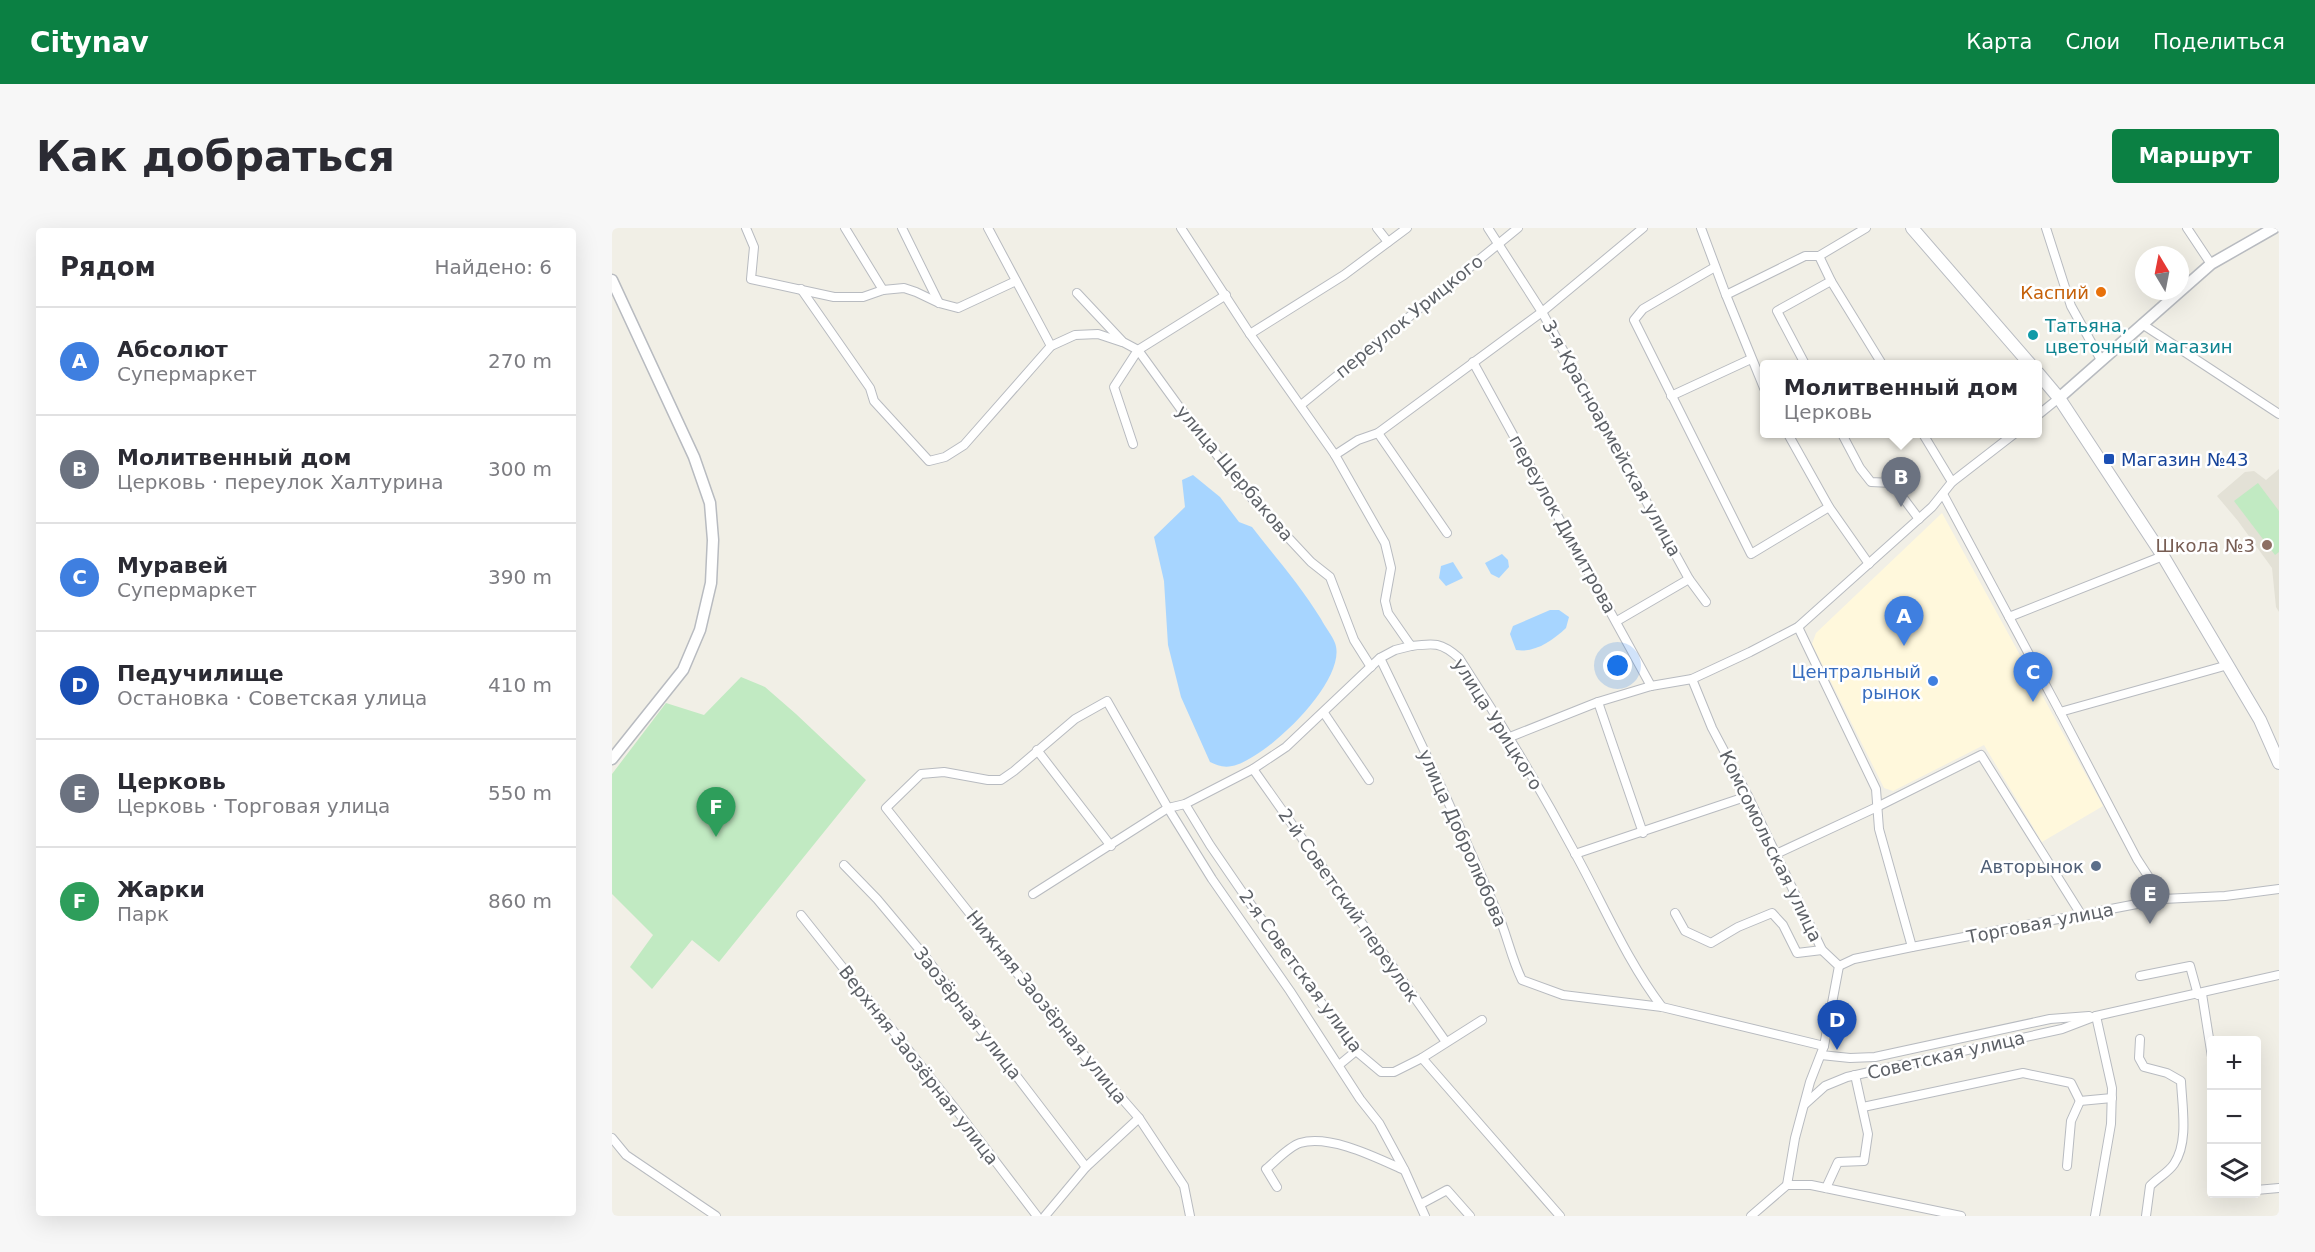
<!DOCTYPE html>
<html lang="ru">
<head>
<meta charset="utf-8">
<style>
	body { margin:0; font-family:"DejaVu Sans",sans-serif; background:#f7f7f7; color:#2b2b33 }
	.controls { position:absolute; right:18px; bottom:18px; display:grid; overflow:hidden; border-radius:6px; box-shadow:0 6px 24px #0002 }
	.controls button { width:54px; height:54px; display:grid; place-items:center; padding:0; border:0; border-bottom:2px solid #e1e1e2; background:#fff; color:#2b2b33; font:30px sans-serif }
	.compass { position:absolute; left:1523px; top:18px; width:54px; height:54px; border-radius:50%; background:#fff; box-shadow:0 6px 24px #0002; rotate:350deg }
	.you { position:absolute; left:1006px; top:438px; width:21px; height:21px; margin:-15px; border:4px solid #fff; border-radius:50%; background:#1a73e8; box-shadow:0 0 0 9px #1a73e833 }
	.badge { display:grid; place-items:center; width:39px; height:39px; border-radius:50%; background:#0b8043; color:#fff; font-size:20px; font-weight:700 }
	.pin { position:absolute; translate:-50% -50px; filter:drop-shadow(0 2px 3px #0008) }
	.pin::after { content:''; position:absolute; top:32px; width:21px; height:18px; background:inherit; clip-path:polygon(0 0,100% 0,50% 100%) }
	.popup { position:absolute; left:1148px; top:132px; width:282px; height:78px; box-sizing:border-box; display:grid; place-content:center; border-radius:6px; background:#fff; filter:drop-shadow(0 2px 4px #0005); font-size:20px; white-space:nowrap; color:#7c7c81 }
	.popup b { font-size:22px; color:#2b2b33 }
	.popup::after { content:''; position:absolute; left:50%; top:100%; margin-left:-12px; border:12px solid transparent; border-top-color:#fff }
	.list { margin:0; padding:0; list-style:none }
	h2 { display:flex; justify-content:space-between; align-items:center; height:78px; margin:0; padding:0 24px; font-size:26px }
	h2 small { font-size:20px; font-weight:400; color:#7c7c81 }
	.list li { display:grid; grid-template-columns:39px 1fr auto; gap:18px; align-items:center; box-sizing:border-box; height:108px; padding:0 24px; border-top:2px solid #e1e1e2 }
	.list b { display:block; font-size:22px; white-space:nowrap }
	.list p { margin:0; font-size:20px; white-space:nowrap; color:#7c7c81 }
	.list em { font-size:20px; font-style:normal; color:#7c7c81 }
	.icon { flex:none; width:33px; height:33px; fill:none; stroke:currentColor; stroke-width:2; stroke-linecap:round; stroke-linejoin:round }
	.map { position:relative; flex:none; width:1667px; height:988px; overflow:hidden; border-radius:6px }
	header { display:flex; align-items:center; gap:36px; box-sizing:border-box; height:84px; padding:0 30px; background:#0b8043; color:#fff }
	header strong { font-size:28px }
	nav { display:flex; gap:33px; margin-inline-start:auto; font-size:21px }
	.intro { display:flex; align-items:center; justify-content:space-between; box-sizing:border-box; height:144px; padding:0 36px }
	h1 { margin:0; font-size:42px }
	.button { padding:15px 27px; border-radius:6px; background:#0b8043; color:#fff; font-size:21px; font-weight:700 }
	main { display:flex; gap:36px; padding:0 36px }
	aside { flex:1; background:#fff; border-radius:6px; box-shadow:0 6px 24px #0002 }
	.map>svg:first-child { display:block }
	.commercial { fill:#fff8dc }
	.education { fill:#e3e1d6 }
	.green { fill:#c1eac2 }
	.water { fill:#a7d5ff }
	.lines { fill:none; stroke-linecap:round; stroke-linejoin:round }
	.minor-casing { stroke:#b8bbc0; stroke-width:10 }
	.tertiary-casing { stroke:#b8bbc0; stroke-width:13 }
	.secondary-casing { stroke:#b9bcc2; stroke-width:14 }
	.minor { stroke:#fff; stroke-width:8 }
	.tertiary { stroke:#fff; stroke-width:10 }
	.secondary { stroke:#fff; stroke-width:12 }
	.food-dot { fill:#e8710a; stroke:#fff; stroke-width:2 }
	.culture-dot { fill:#0f9aa8; stroke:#fff; stroke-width:2 }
	.transit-dot { fill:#1a4fb4; stroke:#fff; stroke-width:2 }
	.education-dot { fill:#8d6e63; stroke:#fff; stroke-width:2 }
	.shop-dot { fill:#3f7fe0; stroke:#fff; stroke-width:2 }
	.service-dot { fill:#5c6f8a; stroke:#fff; stroke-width:2 }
	.labels { text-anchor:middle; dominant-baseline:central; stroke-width:5; stroke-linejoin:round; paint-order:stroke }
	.food-label { font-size:18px; fill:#c56008; stroke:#fff; text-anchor:end }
	.street-label { font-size:18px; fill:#5d6167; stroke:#fff }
	.culture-label { font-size:18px; fill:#0d838f; stroke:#fff; text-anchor:start }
	.transit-label { font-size:18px; fill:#164399; stroke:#fff; text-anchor:start }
	.education-label { font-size:18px; fill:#785e54; stroke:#fff; text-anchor:end }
	.shop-label { font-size:18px; fill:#366cbe; stroke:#fff; text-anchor:end }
	.service-label { font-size:18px; fill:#4e5e75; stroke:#fff; text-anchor:end }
</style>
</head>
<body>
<header>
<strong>Citynav</strong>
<nav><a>Карта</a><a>Слои</a><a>Поделиться</a></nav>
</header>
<div class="intro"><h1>Как добраться</h1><a class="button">Маршрут</a></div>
<main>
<aside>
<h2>Рядом<small>Найдено: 6</small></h2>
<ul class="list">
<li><span class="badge" style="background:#3f7fe0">A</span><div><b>Абсолют</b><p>Супермаркет</p></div><em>270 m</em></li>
<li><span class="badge" style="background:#6b7280">B</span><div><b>Молитвенный дом</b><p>Церковь · переулок Халтурина</p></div><em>300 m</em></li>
<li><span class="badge" style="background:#3f7fe0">C</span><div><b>Муравей</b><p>Супермаркет</p></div><em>390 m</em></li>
<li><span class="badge" style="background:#1a4fb4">D</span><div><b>Педучилище</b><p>Остановка · Советская улица</p></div><em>410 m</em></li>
<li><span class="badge" style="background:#6b7280">E</span><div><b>Церковь</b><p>Церковь · Торговая улица</p></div><em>550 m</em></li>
<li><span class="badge" style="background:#2e9e5b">F</span><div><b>Жарки</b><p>Парк</p></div><em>860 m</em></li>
</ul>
</aside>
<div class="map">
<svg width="1667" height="988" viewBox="0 0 1667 988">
	<rect width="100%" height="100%" fill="#f1efe6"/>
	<polygon class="commercial" points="1330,285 1491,578 1430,614 1372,517 1281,563 1272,560 1200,416 1204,405"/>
	<polygon class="education" points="1667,241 1667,384 1664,379 1660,340 1626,293 1605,268 1633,244 1642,243 1654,252"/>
	<g class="green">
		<polygon points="1646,255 1667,283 1667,324 1663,327 1622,273"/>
		<polygon points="129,449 153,459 184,486 254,552 107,734 80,712 40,761 18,739 41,707 0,666 0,546 54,475 92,487"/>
	</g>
	<g class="water">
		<path d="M581,247l27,22 19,25 13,5c24,31 49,59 69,92 4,8 11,16 14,24 14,37 -70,117 -103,123 -9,2 -15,-1 -22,-4l-29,-65 -13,-52 -4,-64 -10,-44 31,-30 -3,-27z"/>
		<polygon points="890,326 896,332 897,339 887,350 879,346 873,335"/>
		<polygon points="841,334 851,350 834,358 827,350 829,338"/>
		<path d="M938,382h9l10,7 -3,11c-14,13 -31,25 -50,22l-6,-16 3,-8z"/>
	</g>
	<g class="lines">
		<g class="minor-casing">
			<g id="minor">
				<polyline points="134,0 142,19 139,51 222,69 251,69 271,62 292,60 304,64 327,75 346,80 404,53"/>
				<polyline points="233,0 271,62"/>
				<polyline points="290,0 327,75"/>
				<polyline points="376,0 439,118"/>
				<path d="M569,0l69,106 85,121 50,88 6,25 -6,33 3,12 23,33c23,-3 30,-4 48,12 42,64 81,130 117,197 28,51 51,106 86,152"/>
				<polyline points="765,0 776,14"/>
				<polyline points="876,0 930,84 1077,351 1005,393"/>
				<polyline points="1089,0 1114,67 1152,160"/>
				<polyline points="1434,0 1459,78 1489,132"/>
				<polyline points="1575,0 1599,36"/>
				<polyline points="1207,28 1219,53 1270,136"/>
				<polyline points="1103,39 1031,81 1022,92 1139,326 1217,279"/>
				<polyline points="189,61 258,160 262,173 317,233 333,229 352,217 439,118 463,107 486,106 510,114"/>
				<polyline points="465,65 511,114 526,122 576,191 643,274 699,334 718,349 742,412 759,439"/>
				<polyline points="1114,67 1193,28 1207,28 1254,0"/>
				<polyline points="1530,96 1667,186"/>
				<polyline points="638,106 732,47 795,0"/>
				<polyline points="861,134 1039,458"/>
				<polyline points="1193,136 1165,83 1219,53"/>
				<polyline points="1059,168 1139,131"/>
				<polyline points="689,177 906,0"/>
				<polyline points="1426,187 1447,170"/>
				<polyline points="766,205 835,305"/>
				<polyline points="1176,206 1217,279 1257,336"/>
				<polyline points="1230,206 1248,240 1259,254 1280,255 1307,291"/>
				<polyline points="1311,206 1340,254"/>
				<polyline points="521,216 502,159 526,122 614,67"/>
				<polyline points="723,227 746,212 766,205 930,84 1031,0"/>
				<polyline points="1331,266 1448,484 1525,631 1551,671"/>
				<polyline points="1077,351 1094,374"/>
				<polyline points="1397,389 1551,328"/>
				<polyline points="1186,399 1264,561 1267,601 1300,719"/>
				<path d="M768,430c41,84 80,168 117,254 10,22 14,46 25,68l41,15 99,12 162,39"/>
				<polyline points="1080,451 1100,500 1136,568 1210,722 1227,738 1212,818 1198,854 1183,910 1175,957"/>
				<polyline points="986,474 1031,605"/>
				<polyline points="1448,484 1616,437"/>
				<polyline points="712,485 757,552"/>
				<polyline points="898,509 986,474 1039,458 1080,451 1138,424 1186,399 1320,279 1340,254 1402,206"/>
				<polyline points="425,522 499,618"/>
				<polyline points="641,541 834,814"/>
				<polyline points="573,576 598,617 635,671 744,823 769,844 782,844 810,830 948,988"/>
				<polyline points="963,626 1136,568"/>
				<polyline points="1164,626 1265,579 1369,527 1470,688"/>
				<polyline points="232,637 265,671 312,727 474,939"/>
				<polyline points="421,666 556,580 573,576 641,541 674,519 768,430 783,422 799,418"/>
				<polyline points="1063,685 1073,703 1099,715 1126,699 1160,685 1171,697 1185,725 1210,722"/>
				<polyline points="189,687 345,883 425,988"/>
				<polyline points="1227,738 1242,731 1300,719 1551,671 1613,668 1667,661"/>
				<polyline points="1528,748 1578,738 1586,767"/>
				<polyline points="1590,766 1600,829"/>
				<path d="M1528,811l-1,19 5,9 23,6 14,8c1,25 8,61 -7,83 -6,9 -17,14 -24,22l-4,30"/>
				<polyline points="1209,827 1238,830 1263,829 1438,791 1477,788"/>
				<polyline points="810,830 870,792"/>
				<polyline points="727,837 744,823"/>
				<polyline points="1193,876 1213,858 1235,849 1450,801 1484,788 1667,747"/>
				<polyline points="1251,879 1411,845 1459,855 1468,873 1500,870"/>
				<polyline points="0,910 14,927 104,988"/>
				<polyline points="1455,938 1459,893 1468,873"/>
				<path d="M665,959l-11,-18c10,-8 22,-22 34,-26 30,-9 77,15 104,27"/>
				<polyline points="1214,960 1226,934 1252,933 1256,906 1243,847"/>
				<polyline points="1644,962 1667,960"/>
				<polyline points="809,976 835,962 858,988"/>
				<polyline points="433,988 474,939 527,890"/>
				<polyline points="578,988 572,958 527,890 451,803 274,580 309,546 332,544 376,552 389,552 402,543 463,491 495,473 556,580 600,651 678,763 748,871 767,895 793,943 813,988"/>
				<polyline points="1139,988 1175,957 1199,957 1349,988"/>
				<polyline points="1483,988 1499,896 1500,860 1484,788"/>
			</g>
		</g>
		<g class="tertiary-casing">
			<g id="tertiary">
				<polyline points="0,52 82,229 98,275 101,312 99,355 88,402 71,442 0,531"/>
				<polyline points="1447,170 1599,36 1662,0"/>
			</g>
		</g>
		<g class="secondary-casing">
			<g id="secondary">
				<polyline points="1300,0 1418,136"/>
				<polyline points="1426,145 1447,170 1551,328 1648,492 1667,535"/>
			</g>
		</g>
		<use href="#minor" class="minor"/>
		<use href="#tertiary" class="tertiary"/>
		<use href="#secondary" class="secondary"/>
	</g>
	<circle class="food-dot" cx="1489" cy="64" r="6"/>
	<circle class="culture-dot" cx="1421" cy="107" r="6"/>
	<rect class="transit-dot" x="1491" y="225" width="12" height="12" rx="3"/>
	<circle class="education-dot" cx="1655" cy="317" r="6"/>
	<circle class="shop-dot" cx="1321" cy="453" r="6"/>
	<circle class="service-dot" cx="1484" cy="638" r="6"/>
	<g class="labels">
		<g class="food-label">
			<text x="1477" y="64">Каспий</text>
		</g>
		<g class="street-label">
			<text transform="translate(797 88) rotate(-39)">переулок Урицкого</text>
			<text transform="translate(1000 210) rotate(61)">3-я Красноармейская улица</text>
			<text transform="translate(623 245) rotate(50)">улица Щербакова</text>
			<text transform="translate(951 296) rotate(61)">переулок Димитрова</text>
			<text transform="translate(886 496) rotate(58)">улица Урицкого</text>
			<text transform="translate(851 610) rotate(66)">улица Добролюбова</text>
			<text transform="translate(1159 618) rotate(64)">Комсомольская улица</text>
			<text transform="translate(737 677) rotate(55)">2-й Советский переулок</text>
			<text transform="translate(1428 695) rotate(-11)">Торговая улица</text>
			<text transform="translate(689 743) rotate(54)">2-я Советская улица</text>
			<text transform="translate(435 779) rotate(51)">Нижняя Заозёрная улица</text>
			<text transform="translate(356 785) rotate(52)">Заозёрная улица</text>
			<text transform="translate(1334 827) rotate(-13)">Советская улица</text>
			<text transform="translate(307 837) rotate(52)">Верхняя Заозёрная улица</text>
		</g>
		<g class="culture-label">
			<text x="1433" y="97">Татьяна,<tspan x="1433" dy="21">цветочный магазин</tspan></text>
		</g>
		<g class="transit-label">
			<text x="1509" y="231">Магазин №43</text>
		</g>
		<g class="education-label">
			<text x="1643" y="317">Школа №3</text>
		</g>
		<g class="shop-label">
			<text x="1309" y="443">Центральный<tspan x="1309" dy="21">рынок</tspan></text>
		</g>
		<g class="service-label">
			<text x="1472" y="638">Авторынок</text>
		</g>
	</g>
</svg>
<div class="controls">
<button>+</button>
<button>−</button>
<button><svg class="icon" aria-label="layers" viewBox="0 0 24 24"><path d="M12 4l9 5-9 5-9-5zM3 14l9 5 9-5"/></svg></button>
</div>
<svg class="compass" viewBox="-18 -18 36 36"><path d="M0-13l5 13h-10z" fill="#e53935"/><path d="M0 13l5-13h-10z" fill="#7c7c81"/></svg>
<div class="you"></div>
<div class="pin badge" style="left:1292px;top:418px;background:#3f7fe0">A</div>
<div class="pin badge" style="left:1289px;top:279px;background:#6b7280">B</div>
<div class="popup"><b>Молитвенный дом</b>Церковь</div>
<div class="pin badge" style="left:1421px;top:474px;background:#3f7fe0">C</div>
<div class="pin badge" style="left:1225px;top:822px;background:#1a4fb4">D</div>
<div class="pin badge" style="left:1538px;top:696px;background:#6b7280">E</div>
<div class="pin badge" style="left:104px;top:609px;background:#2e9e5b">F</div>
</div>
</main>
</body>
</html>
